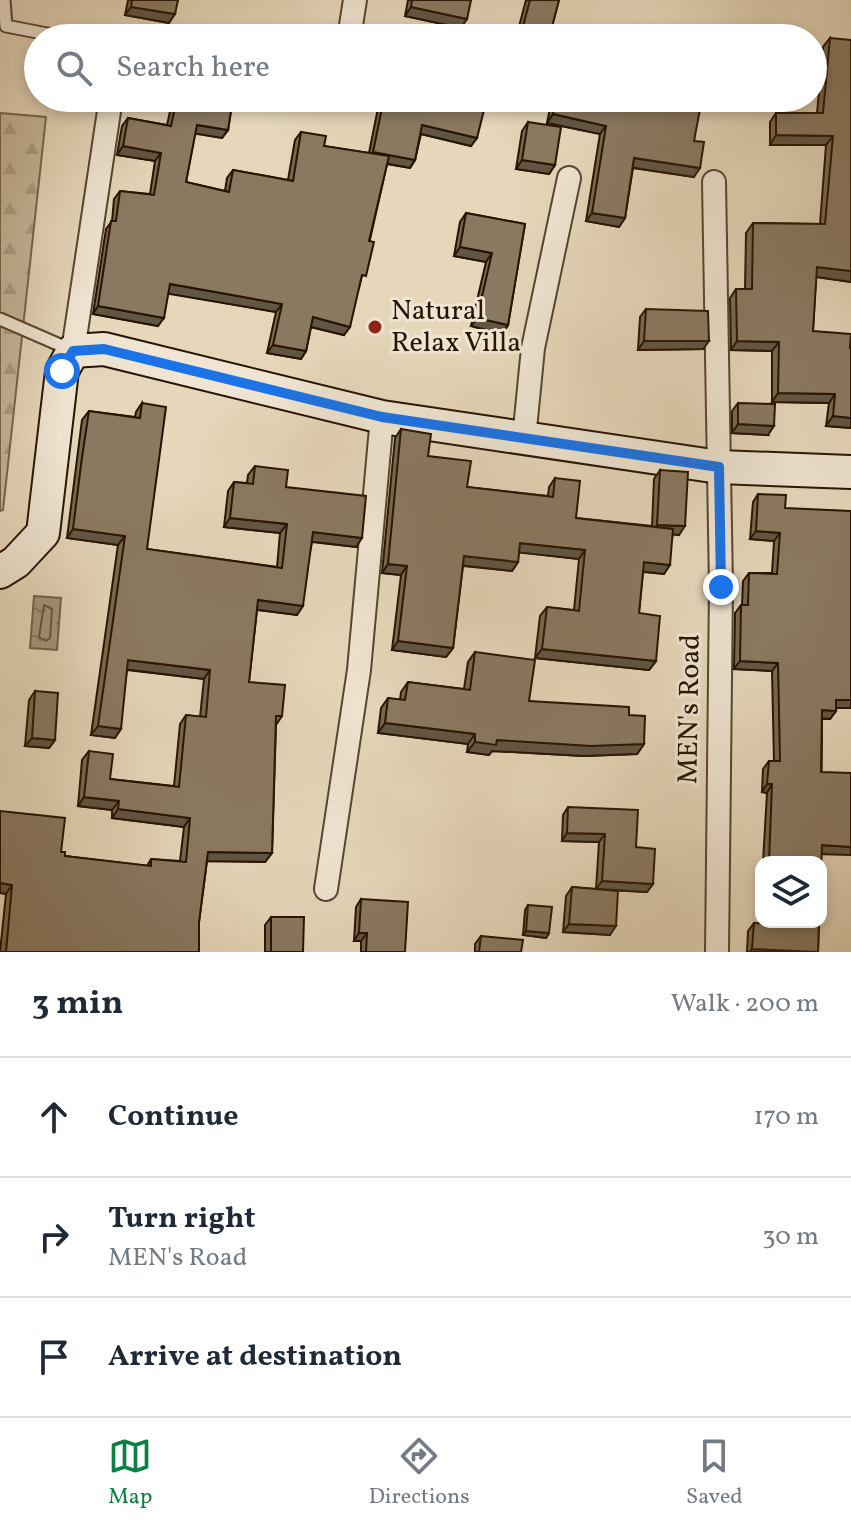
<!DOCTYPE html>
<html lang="en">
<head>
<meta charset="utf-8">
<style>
	body { margin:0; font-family:Vollkorn,serif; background:#f2f2f3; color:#1f2937 }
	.controls { position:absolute; right:24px; bottom:24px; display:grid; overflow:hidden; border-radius:16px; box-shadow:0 4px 12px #0003 }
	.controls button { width:72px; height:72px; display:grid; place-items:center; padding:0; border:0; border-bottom:2px solid #e0e1e3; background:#fff; color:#1f2937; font:40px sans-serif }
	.stop { position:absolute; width:24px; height:24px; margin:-18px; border:6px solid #1a73e8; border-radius:50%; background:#fff }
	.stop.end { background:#1a73e8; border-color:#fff; box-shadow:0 2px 8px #0008 }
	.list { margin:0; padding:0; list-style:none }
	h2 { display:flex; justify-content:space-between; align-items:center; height:104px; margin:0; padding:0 32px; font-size:34px }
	h2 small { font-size:26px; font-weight:400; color:#747a83 }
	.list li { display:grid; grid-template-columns:52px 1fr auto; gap:24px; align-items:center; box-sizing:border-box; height:120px; padding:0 32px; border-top:2px solid #e0e1e3 }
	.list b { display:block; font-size:30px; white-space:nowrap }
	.list p { margin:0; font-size:26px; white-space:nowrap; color:#747a83 }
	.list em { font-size:26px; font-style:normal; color:#747a83 }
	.icon { flex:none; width:44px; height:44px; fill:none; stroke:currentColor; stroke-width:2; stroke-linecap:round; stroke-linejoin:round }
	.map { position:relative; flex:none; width:851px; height:952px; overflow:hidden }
	.search { position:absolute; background:#fff; box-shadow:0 4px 12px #0003; left:24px; right:24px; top:24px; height:88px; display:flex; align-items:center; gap:20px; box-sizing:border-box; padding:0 28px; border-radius:44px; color:#747a83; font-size:30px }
	.sheet { height:464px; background:#fff }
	nav { display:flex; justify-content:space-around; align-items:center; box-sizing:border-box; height:112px; border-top:2px solid #e0e1e3; background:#fff; font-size:22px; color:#747a83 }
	nav a { display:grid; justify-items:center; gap:4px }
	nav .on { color:#0b8043 }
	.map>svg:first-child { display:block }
	.forest { fill:url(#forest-firs); stroke:#76654d; stroke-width:2 }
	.water { fill:url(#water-ripples); stroke:#73614a; stroke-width:2 }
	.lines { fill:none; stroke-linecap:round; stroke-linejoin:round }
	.shore { stroke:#66543e; stroke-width:2 }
	.lane-casing { stroke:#57452e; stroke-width:15 }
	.street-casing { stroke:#57452e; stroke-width:26 }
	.secondary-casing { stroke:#271400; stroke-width:36 }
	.lane { stroke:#efe5d2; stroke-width:11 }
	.street { stroke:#efe5d2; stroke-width:22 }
	.secondary { stroke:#efe5d2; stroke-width:32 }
	.wall { fill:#776853; stroke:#271400; stroke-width:2 }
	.shaded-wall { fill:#615544; stroke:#271400; stroke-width:2 }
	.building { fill:#8a7961; stroke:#271400; stroke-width:2 }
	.route { stroke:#1a73e8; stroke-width:10 }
	.poi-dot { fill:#8f2418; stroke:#efe5d2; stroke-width:3 }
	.labels { text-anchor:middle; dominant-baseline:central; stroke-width:6; stroke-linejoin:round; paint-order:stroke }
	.poi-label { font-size:28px; fill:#271400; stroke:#efe5d2; text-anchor:start }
	.street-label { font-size:28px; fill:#271400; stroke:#efe5d2 }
</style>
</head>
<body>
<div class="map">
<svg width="851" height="952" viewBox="0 0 851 952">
	<defs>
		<pattern id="forest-firs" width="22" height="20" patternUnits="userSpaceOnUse" patternTransform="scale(2)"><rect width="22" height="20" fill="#c6b69a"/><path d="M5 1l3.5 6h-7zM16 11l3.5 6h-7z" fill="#aa9c83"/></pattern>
		<pattern id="water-ripples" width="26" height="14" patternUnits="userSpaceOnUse" patternTransform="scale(2)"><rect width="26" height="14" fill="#a5957b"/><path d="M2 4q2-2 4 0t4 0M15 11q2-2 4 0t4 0" fill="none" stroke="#867862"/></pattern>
	</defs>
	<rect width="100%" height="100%" fill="#e6d7ba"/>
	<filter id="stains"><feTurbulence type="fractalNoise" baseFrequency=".0025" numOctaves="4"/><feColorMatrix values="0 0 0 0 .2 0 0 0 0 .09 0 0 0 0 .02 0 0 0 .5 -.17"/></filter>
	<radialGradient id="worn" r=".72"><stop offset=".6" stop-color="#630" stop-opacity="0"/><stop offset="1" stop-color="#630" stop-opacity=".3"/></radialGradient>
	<polygon class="forest" points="0,113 46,117 3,510 0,511"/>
	<polygon class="water" points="34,596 61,598 57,650 30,648"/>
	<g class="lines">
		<polygon class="shore" points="44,605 52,609 50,638 46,641 39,637"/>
		<g class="lane-casing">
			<g id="lane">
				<polyline points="4,0 6,26 68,38"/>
				<polyline points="0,319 69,349"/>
			</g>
		</g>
		<g class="street-casing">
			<g id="street">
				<polyline points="349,38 355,0"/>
				<polyline points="714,182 721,587 717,952"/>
				<polyline points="73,351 111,98"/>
				<polyline points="524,439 533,348 569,178"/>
				<polyline points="326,889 359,670 382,417"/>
			</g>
		</g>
		<g class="secondary-casing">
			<polyline id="secondary" points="0,572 16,562 43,533 62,371 73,351 104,349 382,417 719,467 851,472"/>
		</g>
		<use href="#lane" class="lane"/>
		<use href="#street" class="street"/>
		<use href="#secondary" class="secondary"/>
	</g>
	<g class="wall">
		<polygon points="128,0 178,0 169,23 125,15"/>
		<polygon points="408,0 471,0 461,28 405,16"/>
		<polygon points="526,0 559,0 549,38 516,38"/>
		<polygon points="830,38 851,282 816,277 813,331 851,348 851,428 826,426 829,403 772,402 772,351 731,350 730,298 736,289 745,289 746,233 753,223 820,224 826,145 770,145 770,122 776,113 817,113 823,47"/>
		<polygon points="173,98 233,98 228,130 222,138 195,133 186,182 225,191 227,178 233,170 288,180 295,140 301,132 324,146 369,153 380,98 459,98 471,146 421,134 415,160 410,168 387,164 360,284 344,335 311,327 306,351 301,359 267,353 276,312 168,293 158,326 93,314 106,229 112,221 114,199 120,191 150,194 155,161 117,155 122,126 128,118 167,125"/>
		<polygon points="552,98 698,98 694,141 694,177 633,168 625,218 619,227 586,221 600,134 547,123"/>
		<polygon points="528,122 555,165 549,174 516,169 522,131"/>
		<polygon points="466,213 525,224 508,325 502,334 471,326 486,262 454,256 460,222"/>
		<polygon points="646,309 703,349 638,350 640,317"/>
		<polygon points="142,403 147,549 277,567 280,533 224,527 228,491 234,482 247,483 248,475 255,466 286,487 356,547 312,542 297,615 257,610 249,682 282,716 276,725 272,853 265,862 207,861 199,922 199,952 0,952 6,894 0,893 61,852 65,856 147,866 151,859 180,861 184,827 112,818 112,810 78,806 82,760 89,751 110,779 174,786 180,724 186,715 200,717 204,679 127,670 115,738 91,735 118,545 67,538 82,420 89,411 135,417 136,412"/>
		<polygon points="738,403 768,435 732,433 732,411"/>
		<polygon points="401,429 428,456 467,487 548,496 549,487 555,478 576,518 652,526 654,479 660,470 679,535 673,534 664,574 643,572 639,613 656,661 649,670 535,658 540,616 547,607 574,610 579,559 519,552 518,562 512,571 463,566 453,648 446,657 392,650 401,575 382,573 395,438"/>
		<polygon points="758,494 785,508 851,708 836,708 836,711 830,719 822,719 821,862 763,862 767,793 762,792 763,769 769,761 774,761 772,671 734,669 735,613 741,605 742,605 743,581 749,573 772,573 774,541 750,539 753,502"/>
		<polygon points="475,652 529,701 629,715 644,744 637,754 584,756 492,751 489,755 467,752 468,744 378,733 381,708 388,698 400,700 401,692 408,682 464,689 468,662"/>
		<polygon points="35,691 55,740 49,748 25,746 29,700"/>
		<polygon points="568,807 636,847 653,884 647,892 606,890 610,935 563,932 566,896 572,887 596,889 599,842 562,841 563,815"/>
		<polygon points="361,899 405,952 361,952 361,941 354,941 356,907"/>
		<polygon points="528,905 549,933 546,938 523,935 525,910"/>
		<polygon points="761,914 761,922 819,922 818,952 747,952 748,931 754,923 761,923"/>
		<polygon points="271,917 303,952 265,952 265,925"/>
		<polygon points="481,936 521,952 475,952 475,944"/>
	</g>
	<g class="shaded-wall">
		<polygon points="131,7 175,14 169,23 125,15"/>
		<polygon points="411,7 467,19 461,28 405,16"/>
		<polygon points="553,114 606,126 600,134 547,123"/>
		<polygon points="197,125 228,130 222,138 191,133"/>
		<polygon points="422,125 477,138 471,146 417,133"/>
		<polygon points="776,135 833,136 826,145 770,145"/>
		<polygon points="123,146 161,153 155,161 117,155"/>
		<polygon points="373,152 415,160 410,168 367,160"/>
		<polygon points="634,158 700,168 694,177 628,167"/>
		<polygon points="522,160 555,165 549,174 516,169"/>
		<polygon points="592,213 625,218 619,227 586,221"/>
		<polygon points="460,247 492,253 486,262 454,256"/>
		<polygon points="817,267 851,271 851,282 810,276"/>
		<polygon points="170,284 282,304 276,312 164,293"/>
		<polygon points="98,306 164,318 158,326 93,314"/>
		<polygon points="313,317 350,327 344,335 307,326"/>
		<polygon points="477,318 508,325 502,334 471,326"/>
		<polygon points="644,341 709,341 703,349 638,350"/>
		<polygon points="737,341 779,342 772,351 731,350"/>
		<polygon points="273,345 306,351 301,359 267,353"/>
		<polygon points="778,393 835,394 829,403 772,402"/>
		<polygon points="833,416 851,418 851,428 826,426"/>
		<polygon points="738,424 774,426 768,435 732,433"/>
		<polygon points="230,518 287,524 280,533 224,527"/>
		<polygon points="657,525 685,526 679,535 651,533"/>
		<polygon points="73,529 125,536 118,545 67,538"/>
		<polygon points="756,531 780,533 774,541 750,539"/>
		<polygon points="313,532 362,538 356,547 306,541"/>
		<polygon points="520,543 585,550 579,559 514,552"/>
		<polygon points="464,556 518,562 512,571 458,565"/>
		<polygon points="644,562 670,565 664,574 638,571"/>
		<polygon points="388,564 407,566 401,575 382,573"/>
		<polygon points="258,600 303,606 297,615 252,609"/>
		<polygon points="398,641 453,648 446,657 392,650"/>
		<polygon points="542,649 656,661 649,670 535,658"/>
		<polygon points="128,660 210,670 204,679 122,669"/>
		<polygon points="740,661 778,663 772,671 734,669"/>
		<polygon points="836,700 851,700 851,708 830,708"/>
		<polygon points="822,710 836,711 830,719 816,718"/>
		<polygon points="385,723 475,734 468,744 378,733"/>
		<polygon points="98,726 121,729 115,738 91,735"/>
		<polygon points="32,738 55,740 49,748 25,746"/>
		<polygon points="497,740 644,744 637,754 584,756 492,751 489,755 467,752 475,742"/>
		<polygon points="767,784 772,784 767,793 762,792"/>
		<polygon points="84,797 119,801 112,810 78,806"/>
		<polygon points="118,809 190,818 184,827 112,818"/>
		<polygon points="567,833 605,834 599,842 562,841"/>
		<polygon points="822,845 851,847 851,855 816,854"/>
		<polygon points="208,852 272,853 265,862 201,861"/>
		<polygon points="602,881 653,884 647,892 596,889"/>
		<polygon points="0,883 12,885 6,894 0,893"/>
		<polygon points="569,924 616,926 610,935 563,932"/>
		<polygon points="526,931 549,933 546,938 523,935"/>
		<polygon points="359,933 367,933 361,941 354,941"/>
		<polygon points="752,949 818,952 750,952"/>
	</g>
	<g class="building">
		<polygon points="132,0 178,0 175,14 131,7"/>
		<polygon points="412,0 471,0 467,19 411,7"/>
		<polygon points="530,0 559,0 549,38 520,38"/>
		<polygon points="830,38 851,40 851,271 817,267 813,331 851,334 850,348 851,348 851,418 833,416 835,394 778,393 779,342 737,341 736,289 752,289 753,223 825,224 833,136 776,135 776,113 823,113"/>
		<polygon points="177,98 233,98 228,130 197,125 186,182 229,192 233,170 293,181 301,132 326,136 324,146 389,156 369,241 374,242 366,276 362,275 350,327 313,317 306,351 273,345 282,304 170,284 164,318 98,306 111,221 116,221 120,191 154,195 161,153 123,146 128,118 171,126"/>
		<polygon points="384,98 459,98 458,100 485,106 477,138 422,125 415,160 373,152"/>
		<polygon points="556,98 702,99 694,141 704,142 700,168 634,158 625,218 592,213 606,126 553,114"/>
		<polygon points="528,122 561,127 555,165 522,160"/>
		<polygon points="466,213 525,224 508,325 477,318 492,253 460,247"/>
		<polygon points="646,309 708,311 709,341 644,341"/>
		<polygon points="142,403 166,407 147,549 282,568 287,524 230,518 234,482 253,484 255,466 288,470 286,487 366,496 362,538 313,532 303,606 258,600 249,682 285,685 282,716 276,716 272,853 208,852 199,922 199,952 6,952 12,885 0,883 0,811 65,818 61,852 65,852 65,856 151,866 151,859 186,862 190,818 118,809 119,801 84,797 89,751 113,754 110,779 179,787 186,715 206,717 210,670 128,660 121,729 98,726 125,536 73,529 82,457 89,411 140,418"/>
		<polygon points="738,403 775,404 774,426 738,424"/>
		<polygon points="401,429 431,434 428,456 471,461 467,487 553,497 555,478 580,481 576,518 673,529 670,565 644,562 639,613 660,616 656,661 542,649 547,607 579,611 585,550 520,543 518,562 464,556 453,648 398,641 407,566 388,564"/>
		<polygon points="660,470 688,472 685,526 657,525"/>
		<polygon points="758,494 786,495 785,508 851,511 851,700 836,700 836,711 822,710 821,772 851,773 851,847 822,845 821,875 821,862 769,862 772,784 767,784 769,761 780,761 778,663 740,661 741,605 748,605 749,573 777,574 780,533 756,531"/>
		<polygon points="475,652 535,660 529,701 629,707 629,715 645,716 644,744 591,746 497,740 496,745 475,742 475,734 385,723 388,698 405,700 408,682 470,690"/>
		<polygon points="35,691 58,693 55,740 32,738"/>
		<polygon points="568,807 638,810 636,847 655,849 653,884 602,881 605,834 567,833"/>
		<polygon points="572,887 618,891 616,926 569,924"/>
		<polygon points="361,899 408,902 405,952 366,952 367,933 359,933"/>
		<polygon points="528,905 552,907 549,933 526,931"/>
		<polygon points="271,917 304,917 303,952 271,952"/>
		<polygon points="766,922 819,922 818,952 752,949 754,923 766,924"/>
		<polygon points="481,936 523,940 521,952 479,952"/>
	</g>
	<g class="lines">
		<polyline class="route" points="62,371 73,351 104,349 382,417 719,467 721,587"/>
	</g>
	<circle class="poi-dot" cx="375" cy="327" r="8"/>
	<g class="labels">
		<g class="poi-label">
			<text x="391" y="311">Natural<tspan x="391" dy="32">Relax Villa</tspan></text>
		</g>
		<g class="street-label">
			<text transform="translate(690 709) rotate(-89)">MEN's Road</text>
		</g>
	</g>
	<rect width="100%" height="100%" filter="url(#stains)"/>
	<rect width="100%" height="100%" fill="url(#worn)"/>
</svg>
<div class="controls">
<button><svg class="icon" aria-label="layers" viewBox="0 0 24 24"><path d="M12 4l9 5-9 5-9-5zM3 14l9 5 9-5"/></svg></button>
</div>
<div class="stop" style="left:62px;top:371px"></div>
<div class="stop end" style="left:721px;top:587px"></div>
<div class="search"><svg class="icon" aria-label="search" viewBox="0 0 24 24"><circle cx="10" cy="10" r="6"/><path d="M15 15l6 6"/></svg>Search here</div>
</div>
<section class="sheet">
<h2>3 min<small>Walk · 200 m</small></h2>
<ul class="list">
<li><svg class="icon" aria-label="ahead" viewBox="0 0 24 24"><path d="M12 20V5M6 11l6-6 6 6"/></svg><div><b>Continue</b></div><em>170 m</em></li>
<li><svg class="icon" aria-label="right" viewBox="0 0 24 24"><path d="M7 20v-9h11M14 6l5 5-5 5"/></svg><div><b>Turn right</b><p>MEN's Road</p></div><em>30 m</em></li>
<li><svg class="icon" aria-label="arrive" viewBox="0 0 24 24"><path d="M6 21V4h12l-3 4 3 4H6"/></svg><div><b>Arrive at destination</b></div></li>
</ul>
</section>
<nav>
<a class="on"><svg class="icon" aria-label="map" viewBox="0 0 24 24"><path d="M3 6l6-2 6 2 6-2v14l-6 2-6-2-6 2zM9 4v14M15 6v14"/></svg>Map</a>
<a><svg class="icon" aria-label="directions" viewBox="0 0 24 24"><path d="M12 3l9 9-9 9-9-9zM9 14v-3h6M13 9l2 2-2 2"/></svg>Directions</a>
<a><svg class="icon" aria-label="saved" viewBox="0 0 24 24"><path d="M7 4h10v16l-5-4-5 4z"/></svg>Saved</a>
</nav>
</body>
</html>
